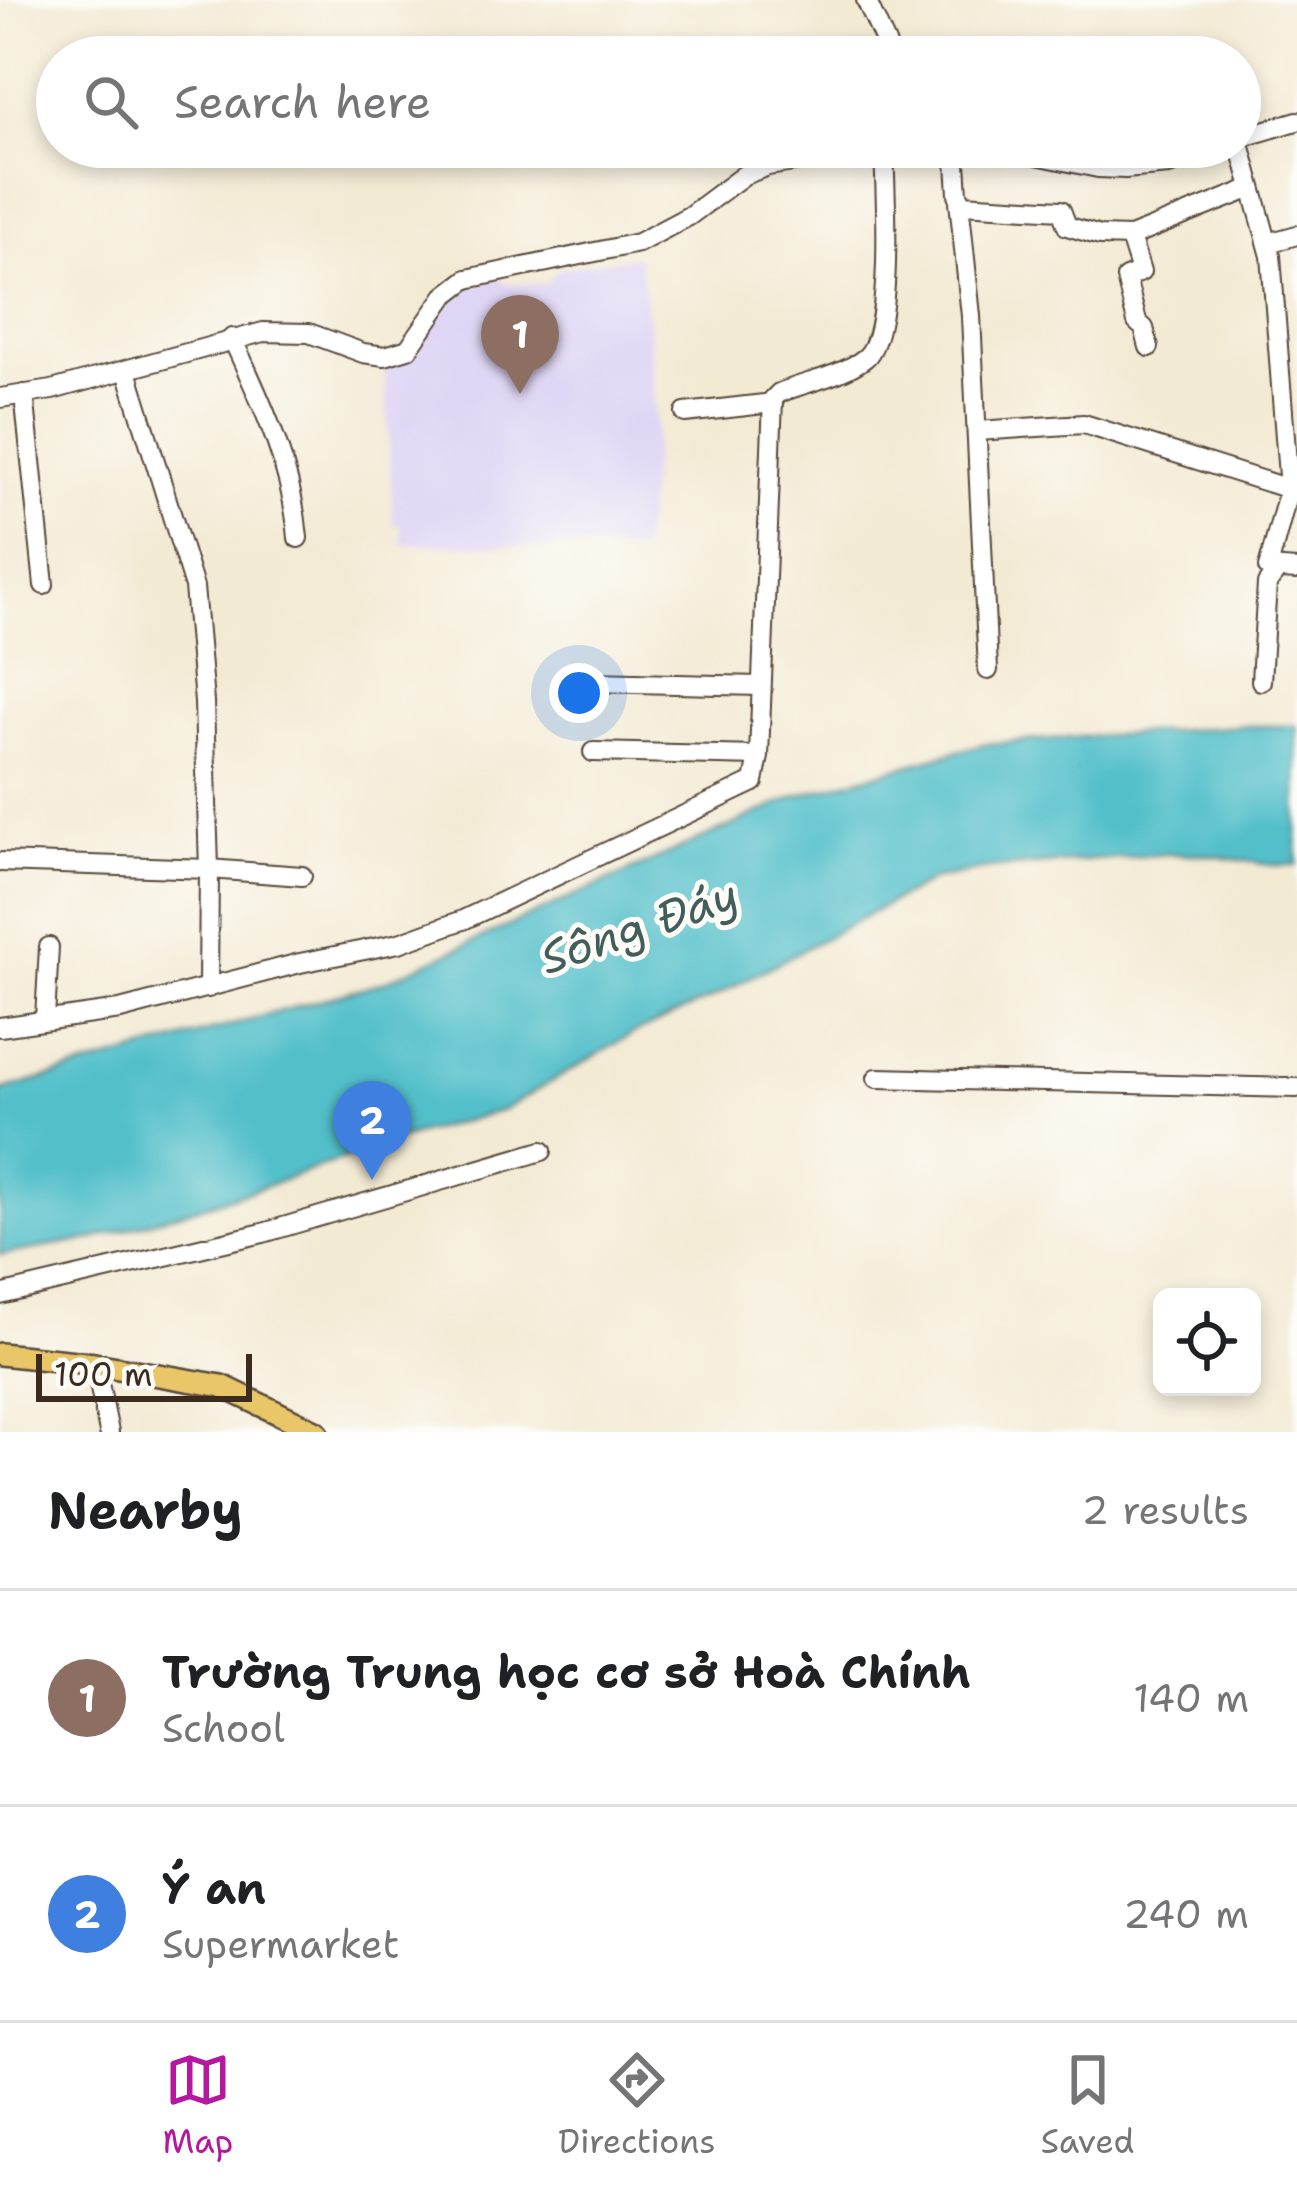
<!DOCTYPE html>
<html lang="en">
<head>
<meta charset="utf-8">
<style>
	body { margin:0; font-family:"Shantell Sans",sans-serif; background:#f6f6f6; color:#202124 }
	.controls { position:absolute; right:36px; bottom:36px; display:grid; overflow:hidden; border-radius:18px; box-shadow:0 6px 18px #0003 }
	.controls button { width:108px; height:108px; display:grid; place-items:center; padding:0; border:0; border-bottom:3px solid #e0e0e0; background:#fff; color:#202124; font:60px sans-serif }
	.scale { position:absolute; left:36px; bottom:30px; width:216px; box-sizing:border-box; padding-left:12px; border:6px solid #3b2a1e; border-top:0; font-size:33px; line-height:42px; white-space:nowrap; color:#3b2a1e; -webkit-text-stroke:9px #fdfcf7; paint-order:stroke }
	.you { position:absolute; left:579px; top:693px; width:42px; height:42px; margin:-30px; border:9px solid #fff; border-radius:50%; background:#1a73e8; box-shadow:0 0 0 18px #1a73e833 }
	.badge { display:grid; place-items:center; width:78px; height:78px; border-radius:50%; background:#b5179e; color:#fff; font-size:39px; font-weight:700 }
	.pin { position:absolute; translate:-50% -99px; filter:drop-shadow(0 3px 6px #0008) }
	.pin::after { content:''; position:absolute; top:63px; width:42px; height:36px; background:inherit; clip-path:polygon(0 0,100% 0,50% 100%) }
	.list { margin:0; padding:0; list-style:none }
	h2 { display:flex; justify-content:space-between; align-items:center; height:156px; margin:0; padding:0 48px; font-size:51px }
	h2 small { font-size:39px; font-weight:400; color:#757577 }
	.list li { display:grid; grid-template-columns:78px 1fr auto; gap:36px; align-items:center; box-sizing:border-box; height:216px; padding:0 48px; border-top:3px solid #e0e0e0 }
	.list b { display:block; font-size:45px; white-space:nowrap }
	.list p { margin:0; font-size:39px; white-space:nowrap; color:#757577 }
	.list em { font-size:39px; font-style:normal; color:#757577 }
	.icon { flex:none; width:66px; height:66px; fill:none; stroke:currentColor; stroke-width:2; stroke-linecap:round; stroke-linejoin:round }
	.map { position:relative; flex:none; width:1297px; height:1432px; overflow:hidden }
	.search { position:absolute; background:#fff; box-shadow:0 6px 18px #0003; left:36px; right:36px; top:36px; height:132px; display:flex; align-items:center; gap:30px; box-sizing:border-box; padding:0 42px; border-radius:66px; color:#757577; font-size:45px }
	.sheet { height:588px; background:#fff }
	nav { display:flex; justify-content:space-around; align-items:center; box-sizing:border-box; height:168px; border-top:3px solid #e0e0e0; background:#fff; font-size:33px; color:#757577 }
	nav a { display:grid; justify-items:center; gap:6px }
	nav .on { color:#b5179e }
	.map>svg:first-child { display:block }
	.built { fill:#dfd5f5 }
	.water { fill:#52bfca; stroke:#467474; stroke-width:3 }
	.lines { fill:none; stroke-linecap:round; stroke-linejoin:round }
	.minor-casing { stroke:#574739; stroke-width:22 }
	.major-casing { stroke:#574739; stroke-width:26 }
	.minor { stroke:#fff; stroke-width:18 }
	.major { stroke:#e9c769; stroke-width:21 }
	.labels { text-anchor:middle; dominant-baseline:central; stroke-width:10; stroke-linejoin:round; paint-order:stroke }
	.water-label { font-size:45px; font-style:italic; fill:#435e5a; stroke:#fdfcf7 }
</style>
</head>
<body>
<div class="map">
<svg width="1297" height="1432" viewBox="0 0 1297 1432">
	<rect width="100%" height="100%" fill="#fdfcf7"/>
	<filter id="ink" filterUnits="userSpaceOnUse"><feTurbulence type="fractalNoise" baseFrequency=".00833" numOctaves="2"/><feDisplacementMap in="SourceGraphic" scale="24" xChannelSelector="R" yChannelSelector="G"/><feConvolveMatrix kernelMatrix="1 2 1 2 8 2 1 2 1" color-interpolation-filters="sRGB"/></filter>
	<filter id="wash" filterUnits="userSpaceOnUse"><feTurbulence type="fractalNoise" baseFrequency=".004" numOctaves="4" result="noise"/><feDisplacementMap in="SourceGraphic" scale="48" xChannelSelector="R" yChannelSelector="G"/><feGaussianBlur stdDeviation="2.7" result="paint"/><feColorMatrix in="noise" values="0 0 0 0 0 0 0 0 0 0 0 0 0 0 0 0 0 1.4 0 .05"/><feComposite in="paint" operator="in"/></filter>
	<g filter="url(#wash)">
		<rect width="100%" height="100%" fill="#f3ead4"/>
		<polygon class="built" points="638,256 648,315 656,427 642,550 401,544 401,525 393,525 384,361 470,287 499,277 505,283 545,284 560,268"/>
		<polygon class="water" points="1242,726 1297,726 1297,865 1271,865 1202,854 1165,854 986,869 935,879 708,1000 632,1034 503,1110 399,1139 263,1187 94,1239 0,1255 0,1091 383,982 797,796 983,744"/>
	</g>
	<g filter="url(#ink)">
		<g class="lines">
			<g class="minor-casing">
				<g id="minor">
					<polyline points="866,0 892,57"/>
					<polyline points="1240,138 1297,121"/>
					<polyline points="1240,144 1271,256 1289,489 1268,568 1297,570"/>
					<polyline points="955,147 958,194 963,204 1061,210 1067,226 1100,236 1130,237 1252,188"/>
					<polyline points="969,147 1022,152 1098,168 1125,169 1169,165 1216,147"/>
					<polyline points="959,201 971,316 988,670"/>
					<polyline points="1130,237 1141,272 1126,278 1137,322 1144,328 1149,347"/>
					<polyline points="1268,243 1297,235"/>
					<path d="M232,338c30,65 60,128 66,200"/>
					<polyline points="127,371 194,587 204,702 209,869 208,988"/>
					<polyline points="24,394 44,585"/>
					<polyline points="0,398 52,390 263,332 309,333 363,353 385,356 408,349 445,296 467,279 638,243 689,216 744,175 768,166 892,147"/>
					<polyline points="685,413 773,403"/>
					<polyline points="977,431 1084,424 1289,489"/>
					<polyline points="1261,681 1267,584 1278,569"/>
					<polyline points="592,682 761,686"/>
					<polyline points="593,752 759,756"/>
					<polyline points="0,862 209,869 302,876"/>
					<polyline points="45,1019 49,947"/>
					<path d="M0,1027l120,-17 180,-47 99,-20 64,-23 291,-138 5,-26 14,-357 6,-6c27,-11 63,-17 86,-35 30,-24 20,-170 19,-210"/>
					<polyline points="877,1078 1297,1088"/>
					<polyline points="0,1295 263,1233 542,1151"/>
					<polyline points="95,1364 109,1432"/>
				</g>
			</g>
			<g class="major-casing">
				<polyline id="major" points="0,1354 95,1364 222,1386 317,1432"/>
			</g>
			<use href="#minor" class="minor"/>
			<use href="#major" class="major"/>
		</g>
	</g>
	<g class="labels">
		<g class="water-label">
			<text transform="translate(639 926) rotate(-19)">Sông Đáy</text>
		</g>
	</g>
</svg>
<div class="controls">
<button><svg class="icon" aria-label="locate" viewBox="0 0 24 24"><circle cx="12" cy="12" r="6"/><path d="M12 2v4M12 18v4M2 12h4M18 12h4"/></svg></button>
</div>
<div class="scale">100 m</div>
<div class="you"></div>
<div class="pin badge" style="left:520px;top:394px;background:#8d6e63">1</div>
<div class="pin badge" style="left:372px;top:1180px;background:#3f7fe0">2</div>
<div class="search"><svg class="icon" aria-label="search" viewBox="0 0 24 24"><circle cx="10" cy="10" r="6"/><path d="M15 15l6 6"/></svg>Search here</div>
</div>
<section class="sheet">
<h2>Nearby<small>2 results</small></h2>
<ul class="list">
<li><span class="badge" style="background:#8d6e63">1</span><div><b>Trường Trung học cơ sở Hoà Chính</b><p>School</p></div><em>140 m</em></li>
<li><span class="badge" style="background:#3f7fe0">2</span><div><b>Ý an</b><p>Supermarket</p></div><em>240 m</em></li>
</ul>
</section>
<nav>
<a class="on"><svg class="icon" aria-label="map" viewBox="0 0 24 24"><path d="M3 6l6-2 6 2 6-2v14l-6 2-6-2-6 2zM9 4v14M15 6v14"/></svg>Map</a>
<a><svg class="icon" aria-label="directions" viewBox="0 0 24 24"><path d="M12 3l9 9-9 9-9-9zM9 14v-3h6M13 9l2 2-2 2"/></svg>Directions</a>
<a><svg class="icon" aria-label="saved" viewBox="0 0 24 24"><path d="M7 4h10v16l-5-4-5 4z"/></svg>Saved</a>
</nav>
</body>
</html>
